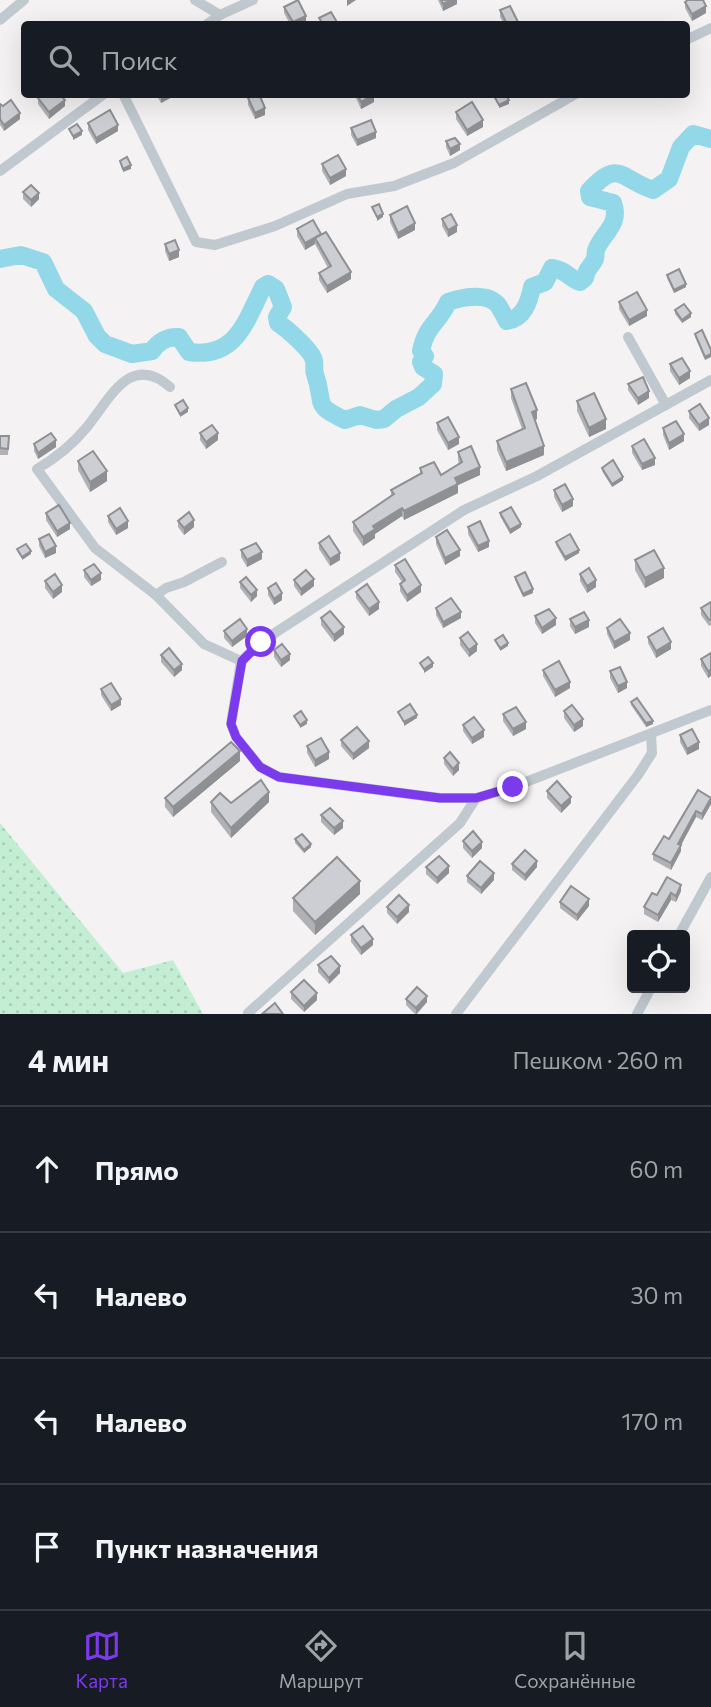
<!DOCTYPE html>
<html lang="ru">
<head>
<meta charset="utf-8">
<style>
	body { margin:0; font-family:Commissioner,sans-serif; background:#242831; color:#f1f3f6 }
	.controls { position:absolute; right:21px; bottom:21px; display:grid; overflow:hidden; border-radius:7px; box-shadow:0 7px 28px #0002 }
	.controls button { width:63px; height:63px; display:grid; place-items:center; padding:0; border:0; border-bottom:2px solid #363941; background:#171b24; color:#f1f3f6; font:35px sans-serif }
	.stop { position:absolute; width:21px; height:21px; margin:-16px; border:5px solid #7c3aed; border-radius:50%; background:#fff }
	.stop.end { background:#7c3aed; border-color:#fff; box-shadow:0 2px 7px #0008 }
	.list { margin:0; padding:0; list-style:none }
	h2 { display:flex; justify-content:space-between; align-items:center; height:91px; margin:0; padding:0 28px; font-size:30px }
	h2 small { font-size:23px; font-weight:400; color:#9ea1a6 }
	.list li { display:grid; grid-template-columns:46px 1fr auto; gap:21px; align-items:center; box-sizing:border-box; height:126px; padding:0 28px; border-top:2px solid #363941 }
	.list b { display:block; font-size:26px; white-space:nowrap }
	.list em { font-size:23px; font-style:normal; color:#9ea1a6 }
	.icon { flex:none; width:38px; height:38px; fill:none; stroke:currentColor; stroke-width:2; stroke-linecap:round; stroke-linejoin:round }
	.map { position:relative; flex:none; width:711px; height:1014px; overflow:hidden }
	.search { position:absolute; background:#171b24; box-shadow:0 7px 28px #0002; left:21px; right:21px; top:21px; height:77px; display:flex; align-items:center; gap:18px; box-sizing:border-box; padding:0 24px; border-radius:7px; color:#9ea1a6; font-size:26px }
	.sheet { height:595px; background:#171b24 }
	nav { display:flex; justify-content:space-around; align-items:center; box-sizing:border-box; height:98px; border-top:2px solid #363941; background:#171b24; font-size:19px; color:#9ea1a6 }
	nav a { display:grid; justify-items:center; gap:4px }
	nav .on { color:#7c3aed }
	.map>svg:first-child { display:block }
	.grass { fill:url(#grass-dots) }
	.lines { fill:none; stroke-linecap:round; stroke-linejoin:round }
	.river { stroke:#93d8e8; stroke-width:18 }
	.minor { stroke:#c0c9cf; stroke-width:10 }
	.wall { fill:#afb1b5 }
	.shaded-wall { fill:#8f9094 }
	.building { fill:#ccced3; stroke:#8f9094; stroke-width:2 }
	.route { stroke:#7c3aed; stroke-width:9 }
</style>
</head>
<body>
<div class="map">
<svg width="711" height="1014" viewBox="0 0 711 1014">
	<defs>
		<pattern id="grass-dots" width="8" height="8" patternUnits="userSpaceOnUse" patternTransform="scale(1.75)"><rect width="8" height="8" fill="#c4eed3"/><path d="M2 2h.1M6 6h.1" fill="none" stroke="#aaceb8" stroke-width="1.8" stroke-linecap="round"/></pattern>
	</defs>
	<rect width="100%" height="100%" fill="#f4f2f2"/>
	<polygon class="grass" points="0,823 123,973 173,960 203,1014 0,1014"/>
	<g class="lines">
		<path class="river" d="M0,259l21,-4 22,7 13,27 28,22 13,25 8,8 27,10 20,-3c6,-9 16,-15 27,-14l10,15c47,7 57,-31 74,-65l5,-3 8,5 7,18 -6,10 1,6c8,5 32,26 35,35 3,5 0,11 2,16 11,31 -4,30 30,46l15,-5 16,5 8,-1 12,-10 23,-12 14,-13 1,-10 -11,-7 -2,-5 4,-6 -4,-5c5,-26 18,-28 27,-49 14,-5 39,-10 50,3 3,4 6,11 9,16 17,-3 22,-19 25,-34l13,-5 7,-14c15,2 16,10 28,14l5,-4c1,-9 6,-11 10,-19 1,-3 0,-8 2,-11 6,-15 24,-24 16,-45l-23,-6 -1,-6c30,-33 31,-12 64,-1l16,-11 12,-32 12,-13 18,5"/>
		<g class="minor">
			<polyline points="195,0 220,15"/>
			<polyline points="0,20 24,0"/>
			<polyline points="207,24 220,15 253,0"/>
			<polyline points="686,40 711,28"/>
			<polyline points="123,94 196,242 215,245 275,226 347,194 394,186 454,163 576,94"/>
			<polyline points="0,171 104,94"/>
			<polyline points="628,337 666,405"/>
			<polyline points="711,380 537,476 464,510 261,642 241,661 231,724 236,737 260,767 279,777 440,798 476,798 513,787 711,710"/>
			<path d="M170,387c-40,-35 -60,12 -83,40 -14,17 -31,31 -50,42l58,79 61,47 48,49 37,17"/>
			<polyline points="156,595 166,588 184,582 222,562"/>
			<polyline points="679,935 711,877"/>
			<polyline points="248,1013 460,823 476,798"/>
			<polyline points="456,1014 638,775 652,753 651,734"/>
			<polyline points="637,1014 651,988"/>
		</g>
	</g>
	<g class="wall">
		<polygon points="438,0 457,0 457,4 443,11"/>
		<polygon points="685,2 706,13 692,21 685,8"/>
		<polygon points="284,7 306,22 301,24 290,24 284,13"/>
		<polygon points="500,10 519,24 504,24 500,17"/>
		<polygon points="156,94 174,94 174,96 161,103"/>
		<polygon points="356,94 373,94 374,102 361,109 356,98"/>
		<polygon points="38,98 65,106 49,119 38,104"/>
		<polygon points="248,98 265,115 255,119 248,105"/>
		<polygon points="0,104 20,119 4,131 0,125"/>
		<polygon points="456,112 483,127 467,136 456,119"/>
		<polygon points="88,123 118,131 96,144 88,130"/>
		<polygon points="351,128 376,138 357,146 351,135"/>
		<polygon points="446,141 460,150 450,156 446,147"/>
		<polygon points="322,164 346,176 330,185 322,171"/>
		<polygon points="23,192 39,199 31,207 23,199"/>
		<polygon points="390,215 415,230 398,239 390,222"/>
		<polygon points="442,219 457,232 448,237 442,226"/>
		<polygon points="297,229 321,235 351,279 327,293 319,280 319,273 328,268 315,244 305,250 297,236"/>
		<polygon points="165,244 179,257 169,261 165,251"/>
		<polygon points="667,275 686,287 674,293 667,278"/>
		<polygon points="619,302 647,316 629,326 619,309"/>
		<polygon points="675,310 691,317 682,323 675,314"/>
		<polygon points="695,334 711,350 705,360 695,337"/>
		<polygon points="670,364 690,378 679,385 670,371"/>
		<polygon points="628,384 649,398 638,405 628,390"/>
		<polygon points="511,389 537,419 535,420 544,455 506,471 497,450 497,441 522,429 511,398"/>
		<polygon points="577,401 606,429 589,437 577,411"/>
		<polygon points="689,411 709,425 699,431 689,418"/>
		<polygon points="437,423 459,444 448,450 437,430"/>
		<polygon points="663,428 684,441 669,450 663,435"/>
		<polygon points="200,433 218,440 206,449 200,440"/>
		<polygon points="0,436 9,436 8,455 0,455"/>
		<polygon points="34,444 56,447 38,459 34,451"/>
		<polygon points="632,446 655,465 642,470 632,453"/>
		<polygon points="458,452 480,475 458,485 458,493 404,520 402,516 375,534 375,538 363,546 353,531 353,522 391,496 391,490 420,474 420,468 441,475 459,464 458,460"/>
		<polygon points="78,461 107,481 90,492 78,470"/>
		<polygon points="602,468 623,480 612,487 602,471"/>
		<polygon points="554,490 573,506 562,512 554,497"/>
		<polygon points="46,513 70,529 57,537 46,520"/>
		<polygon points="500,513 521,527 510,534 500,516"/>
		<polygon points="108,516 128,528 116,535 108,522"/>
		<polygon points="178,521 194,527 184,535 178,527"/>
		<polygon points="468,527 489,547 478,552 468,534"/>
		<polygon points="436,537 460,556 445,565 436,544"/>
		<polygon points="39,539 56,553 45,558 39,546"/>
		<polygon points="556,542 579,553 565,561 556,545"/>
		<polygon points="319,543 340,560 330,566 319,549"/>
		<polygon points="241,550 262,559 247,567 241,557"/>
		<polygon points="635,560 664,578 645,588 635,570"/>
		<polygon points="395,565 421,592 407,602 400,591 400,584 402,582 395,572"/>
		<polygon points="84,570 101,580 91,586 84,577"/>
		<polygon points="580,574 596,587 587,593 580,581"/>
		<polygon points="515,577 533,593 523,597 515,580"/>
		<polygon points="294,580 314,586 301,596 294,586"/>
		<polygon points="45,581 62,592 53,599 45,588"/>
		<polygon points="240,582 257,596 251,602 240,588"/>
		<polygon points="268,588 282,600 274,605 268,595"/>
		<polygon points="356,592 379,609 369,616 356,598"/>
		<polygon points="711,602 711,625 709,626 701,615 701,608"/>
		<polygon points="436,608 461,618 443,628 436,615"/>
		<polygon points="535,616 556,625 542,634 535,623"/>
		<polygon points="321,618 344,634 334,642 321,625"/>
		<polygon points="570,619 589,627 575,634 570,626"/>
		<polygon points="607,628 630,640 614,649 607,634"/>
		<polygon points="224,631 247,636 232,647 224,638"/>
		<polygon points="648,637 671,649 656,658 648,643"/>
		<polygon points="460,638 477,651 469,657 460,645"/>
		<polygon points="274,650 290,660 281,667 274,657"/>
		<polygon points="711,653 711,676 708,678 701,666 701,659"/>
		<polygon points="161,655 182,670 174,677 161,662"/>
		<polygon points="543,670 570,688 555,697 543,676"/>
		<polygon points="610,671 627,688 618,693 610,678"/>
		<polygon points="101,689 121,705 111,711 101,695"/>
		<polygon points="631,702 653,724 646,727 631,705"/>
		<polygon points="564,711 583,726 574,732 564,718"/>
		<polygon points="503,714 526,729 513,736 503,721"/>
		<polygon points="463,725 484,737 472,744 463,731"/>
		<polygon points="680,735 699,749 687,755 680,742"/>
		<polygon points="341,740 369,748 353,760 341,746"/>
		<polygon points="307,746 329,759 315,767 307,753"/>
		<polygon points="444,758 459,770 453,776 444,764"/>
		<polygon points="240,761 173,817 165,807 165,798"/>
		<polygon points="698,790 711,798 711,804 702,820 696,817 681,845 681,851 671,870 653,860 653,854 669,839"/>
		<polygon points="547,791 571,803 561,813 547,798"/>
		<polygon points="211,802 231,803 269,802 231,838 211,812"/>
		<polygon points="321,815 343,828 334,835 321,822"/>
		<polygon points="295,839 311,847 304,853 295,843"/>
		<polygon points="463,841 482,848 472,858 463,848"/>
		<polygon points="512,864 537,867 525,881 512,870"/>
		<polygon points="426,867 449,873 437,884 426,874"/>
		<polygon points="467,876 494,880 481,894 467,882"/>
		<polygon points="681,891 676,902 671,900 658,922 644,914 644,907 657,895"/>
		<polygon points="360,894 315,935 293,911 293,898"/>
		<polygon points="560,902 589,906 577,921 560,908"/>
		<polygon points="387,907 409,912 397,924 387,913"/>
		<polygon points="351,935 373,945 361,955 351,942"/>
		<polygon points="318,965 340,973 329,984 318,972"/>
		<polygon points="291,992 317,1000 304,1012 291,999"/>
		<polygon points="406,999 427,1002 417,1014 415,1014 406,1005"/>
	</g>
	<g class="shaded-wall">
		<polygon points="347,0 356,0 347,6"/>
		<polygon points="451,0 457,0 457,4 443,11 443,4"/>
		<polygon points="706,6 706,13 692,21 692,14"/>
		<polygon points="306,16 306,22 301,24 293,24 293,22"/>
		<polygon points="164,94 174,94 174,96 161,103 161,96"/>
		<polygon points="374,95 374,102 361,109 361,102"/>
		<polygon points="65,100 65,106 49,119 49,112"/>
		<polygon points="509,100 509,104 499,108 499,105"/>
		<polygon points="265,108 265,115 255,119 255,113"/>
		<polygon points="20,113 20,119 4,131 4,125"/>
		<polygon points="483,120 483,127 467,136 467,130"/>
		<polygon points="118,125 118,131 96,144 96,138"/>
		<polygon points="82,131 82,135 73,140 73,136"/>
		<polygon points="376,132 376,138 357,146 357,140"/>
		<polygon points="460,144 460,150 450,156 450,149"/>
		<polygon points="131,165 131,169 123,172 123,169"/>
		<polygon points="346,169 346,176 330,185 330,178"/>
		<polygon points="39,193 39,199 31,207 31,200"/>
		<polygon points="383,214 383,217 377,221 377,217"/>
		<polygon points="415,223 415,230 398,239 398,233"/>
		<polygon points="457,225 457,232 448,237 448,230"/>
		<polygon points="321,234 321,240 315,238 315,244 305,250 305,243"/>
		<polygon points="179,250 179,257 169,261 169,254"/>
		<polygon points="351,272 351,279 327,293 327,286"/>
		<polygon points="686,284 686,287 674,293 674,290"/>
		<polygon points="647,310 647,316 629,326 629,320"/>
		<polygon points="691,313 691,317 682,323 682,320"/>
		<polygon points="711,354 711,357 705,360 705,357"/>
		<polygon points="690,371 690,378 679,385 679,378"/>
		<polygon points="649,391 649,398 638,405 638,398"/>
		<polygon points="188,408 188,412 180,417 180,414"/>
		<polygon points="537,410 537,419 532,421 532,412"/>
		<polygon points="709,418 709,425 699,431 699,425"/>
		<polygon points="606,419 606,429 589,437 589,428"/>
		<polygon points="218,433 218,440 206,449 206,442"/>
		<polygon points="684,434 684,441 669,450 669,443"/>
		<polygon points="459,437 459,444 448,450 448,443"/>
		<polygon points="56,440 56,447 38,459 38,453"/>
		<polygon points="544,446 544,455 506,471 506,462"/>
		<polygon points="655,458 655,465 642,470 642,464"/>
		<polygon points="480,467 480,475 458,485 458,493 404,520 404,511 455,478"/>
		<polygon points="107,471 107,481 90,492 90,482"/>
		<polygon points="623,477 623,480 612,487 612,484"/>
		<polygon points="573,499 573,506 562,512 562,505"/>
		<polygon points="402,508 402,516 375,534 375,538 363,546 363,537 373,526"/>
		<polygon points="194,520 194,527 184,535 184,528"/>
		<polygon points="128,521 128,528 116,535 116,529"/>
		<polygon points="70,523 70,529 57,537 57,531"/>
		<polygon points="521,524 521,527 510,534 510,530"/>
		<polygon points="489,541 489,547 478,552 478,546"/>
		<polygon points="56,546 56,553 45,558 45,552"/>
		<polygon points="460,550 460,556 445,565 445,558"/>
		<polygon points="579,550 579,553 565,561 565,557"/>
		<polygon points="31,551 31,554 22,560 22,557"/>
		<polygon points="262,552 262,559 247,567 247,560"/>
		<polygon points="340,553 340,560 330,566 330,559"/>
		<polygon points="664,568 664,578 645,588 645,578"/>
		<polygon points="101,573 101,580 91,586 91,580"/>
		<polygon points="314,579 314,586 301,596 301,589"/>
		<polygon points="596,580 596,587 587,593 587,586"/>
		<polygon points="62,585 62,592 53,599 53,592"/>
		<polygon points="421,585 421,592 407,602 407,595"/>
		<polygon points="533,589 533,593 523,597 523,594"/>
		<polygon points="257,590 257,596 251,602 251,595"/>
		<polygon points="282,593 282,600 274,605 274,599"/>
		<polygon points="379,602 379,609 369,616 369,609"/>
		<polygon points="461,612 461,618 443,628 443,622"/>
		<polygon points="556,618 556,625 542,634 542,628"/>
		<polygon points="589,620 589,627 575,634 575,627"/>
		<polygon points="344,627 344,634 334,642 334,635"/>
		<polygon points="247,629 247,636 232,647 232,641"/>
		<polygon points="630,633 630,640 614,649 614,642"/>
		<polygon points="671,642 671,649 656,658 656,651"/>
		<polygon points="508,643 508,646 500,651 500,648"/>
		<polygon points="477,644 477,651 469,657 469,650"/>
		<polygon points="290,654 290,660 281,667 281,660"/>
		<polygon points="433,663 433,667 424,673 424,669"/>
		<polygon points="182,664 182,670 174,677 174,670"/>
		<polygon points="711,670 711,676 708,678 708,671"/>
		<polygon points="570,682 570,688 555,697 555,690"/>
		<polygon points="627,682 627,688 618,693 618,686"/>
		<polygon points="121,699 121,705 111,711 111,705"/>
		<polygon points="417,715 417,718 404,726 404,722"/>
		<polygon points="583,719 583,726 574,732 574,725"/>
		<polygon points="307,720 307,724 300,728 300,725"/>
		<polygon points="653,721 653,724 646,727 646,723"/>
		<polygon points="526,722 526,729 513,736 513,729"/>
		<polygon points="484,730 484,737 472,744 472,738"/>
		<polygon points="369,741 369,748 353,760 353,754"/>
		<polygon points="699,742 699,749 687,755 687,749"/>
		<polygon points="240,751 240,761 173,817 173,807"/>
		<polygon points="329,752 329,759 315,767 315,760"/>
		<polygon points="459,763 459,770 453,776 453,769"/>
		<polygon points="269,792 269,802 231,838 231,828"/>
		<polygon points="571,797 571,803 561,813 561,806"/>
		<polygon points="711,798 711,804 702,820 702,814"/>
		<polygon points="696,811 696,817 681,845 681,851 671,870 671,863 678,844"/>
		<polygon points="343,821 343,828 334,835 334,828"/>
		<polygon points="482,842 482,848 472,858 472,851"/>
		<polygon points="311,844 311,847 304,853 304,850"/>
		<polygon points="537,861 537,867 525,881 525,875"/>
		<polygon points="449,866 449,873 437,884 437,878"/>
		<polygon points="494,873 494,880 481,894 481,888"/>
		<polygon points="360,881 360,894 315,935 315,922"/>
		<polygon points="681,885 681,891 676,902 676,896"/>
		<polygon points="671,893 671,900 658,922 658,915"/>
		<polygon points="589,899 589,906 577,921 577,915"/>
		<polygon points="409,905 409,912 397,924 397,917"/>
		<polygon points="373,939 373,945 361,955 361,948"/>
		<polygon points="340,966 340,973 329,984 329,978"/>
		<polygon points="317,993 317,1000 304,1012 304,1006"/>
		<polygon points="427,996 427,1002 416,1014 416,1008"/>
	</g>
	<g class="building">
		<polygon points="298,0 306,16 293,22 284,7"/>
		<polygon points="441,0 451,0 443,4"/>
		<polygon points="688,0 703,0 706,6 692,14 685,2"/>
		<polygon points="510,6 519,24 507,24 500,10"/>
		<polygon points="331,12 338,24 323,24 319,18"/>
		<polygon points="42,94 60,94 65,100 49,112 38,98"/>
		<polygon points="256,94 259,94 265,108 255,113 248,98"/>
		<polygon points="357,94 373,94 374,95 361,102"/>
		<polygon points="497,94 505,94 509,100 499,105 494,96"/>
		<polygon points="11,100 20,113 4,125 0,119 0,104 3,106"/>
		<polygon points="472,102 483,120 467,130 456,112"/>
		<polygon points="110,110 118,125 96,138 88,123"/>
		<polygon points="371,120 376,132 357,140 351,128"/>
		<polygon points="77,124 82,131 73,136 69,129"/>
		<polygon points="455,138 460,144 450,149 446,141"/>
		<polygon points="338,155 346,169 330,178 322,164"/>
		<polygon points="127,157 131,165 123,169 120,161"/>
		<polygon points="31,185 39,193 31,200 23,192"/>
		<polygon points="379,204 383,214 377,217 372,207"/>
		<polygon points="407,206 415,223 398,233 390,215"/>
		<polygon points="451,214 457,225 448,230 442,219"/>
		<polygon points="313,220 321,234 305,243 297,229"/>
		<polygon points="326,232 351,272 327,286 319,273 331,266 315,238"/>
		<polygon points="175,240 179,250 169,254 165,244"/>
		<polygon points="679,269 686,284 674,290 667,275"/>
		<polygon points="637,292 647,310 629,320 619,302"/>
		<polygon points="684,304 691,313 682,320 675,310"/>
		<polygon points="702,330 711,350 711,354 705,357 695,334"/>
		<polygon points="682,358 690,371 679,378 670,364"/>
		<polygon points="643,377 649,391 638,398 628,384"/>
		<polygon points="526,383 537,410 532,412 544,446 506,462 497,441 525,428 511,389"/>
		<polygon points="594,393 606,419 589,428 577,401"/>
		<polygon points="183,400 188,408 180,414 175,405"/>
		<polygon points="700,404 709,418 699,425 689,411"/>
		<polygon points="448,417 459,437 448,443 437,423"/>
		<polygon points="676,421 684,434 669,443 663,428"/>
		<polygon points="212,425 218,433 206,442 200,433"/>
		<polygon points="51,433 56,440 38,453 34,444"/>
		<polygon points="0,436 9,436 8,449 0,448"/>
		<polygon points="644,439 655,458 642,464 632,446"/>
		<polygon points="471,446 480,467 455,478 458,484 404,511 402,508 373,526 375,529 363,537 353,522 394,494 391,490 422,473 420,468 434,462 441,475 462,462 458,452"/>
		<polygon points="93,451 107,471 90,482 78,461"/>
		<polygon points="613,460 623,477 612,484 602,468"/>
		<polygon points="565,484 573,499 562,505 554,490"/>
		<polygon points="59,505 70,523 57,531 46,513"/>
		<polygon points="511,507 521,524 510,530 500,513"/>
		<polygon points="120,508 128,521 116,529 108,516"/>
		<polygon points="189,512 194,520 184,528 178,521"/>
		<polygon points="480,521 489,541 478,546 468,527"/>
		<polygon points="447,530 460,550 445,558 436,537"/>
		<polygon points="49,534 56,546 45,552 39,539"/>
		<polygon points="570,534 579,550 565,557 556,542"/>
		<polygon points="329,536 340,553 330,559 319,543"/>
		<polygon points="256,543 262,552 247,560 241,550"/>
		<polygon points="26,544 31,551 22,557 17,549"/>
		<polygon points="654,550 664,568 645,578 635,560"/>
		<polygon points="405,559 421,585 407,595 400,584 405,580 395,565"/>
		<polygon points="94,564 101,573 91,580 84,570"/>
		<polygon points="589,568 596,580 587,586 580,574"/>
		<polygon points="306,570 314,579 301,589 294,580"/>
		<polygon points="525,572 533,589 523,594 515,577"/>
		<polygon points="55,574 62,585 53,592 45,581"/>
		<polygon points="246,577 257,590 251,595 240,582"/>
		<polygon points="276,583 282,593 274,599 268,588"/>
		<polygon points="367,584 379,602 369,609 356,592"/>
		<polygon points="451,598 461,612 443,622 436,608"/>
		<polygon points="711,602 711,619 709,620 701,608"/>
		<polygon points="549,609 556,618 542,628 535,616"/>
		<polygon points="330,611 344,627 334,635 321,618"/>
		<polygon points="584,612 589,620 575,627 570,619"/>
		<polygon points="240,619 247,629 232,641 224,631"/>
		<polygon points="620,619 630,633 614,642 607,628"/>
		<polygon points="663,628 671,642 656,651 648,637"/>
		<polygon points="468,632 477,644 469,650 460,638"/>
		<polygon points="503,635 508,643 500,648 495,640"/>
		<polygon points="282,644 290,654 281,660 274,650"/>
		<polygon points="169,648 182,664 174,670 161,655"/>
		<polygon points="711,653 711,670 708,671 701,659"/>
		<polygon points="428,657 433,663 424,669 420,663"/>
		<polygon points="559,661 570,682 555,690 543,670"/>
		<polygon points="620,667 627,682 618,686 610,671"/>
		<polygon points="111,683 121,699 111,705 101,689"/>
		<polygon points="637,698 653,721 646,723 631,702"/>
		<polygon points="410,704 417,715 404,722 398,712"/>
		<polygon points="572,705 583,719 574,725 564,711"/>
		<polygon points="516,707 526,722 513,729 503,714"/>
		<polygon points="301,711 307,720 300,725 294,716"/>
		<polygon points="474,717 484,730 472,738 463,725"/>
		<polygon points="357,727 369,741 353,754 341,740"/>
		<polygon points="692,729 699,742 687,749 680,735"/>
		<polygon points="321,738 329,752 315,760 307,746"/>
		<polygon points="231,742 240,751 173,807 165,798"/>
		<polygon points="450,752 459,763 453,769 444,758"/>
		<polygon points="261,780 269,792 231,828 211,802 220,793 231,803"/>
		<polygon points="557,781 571,797 561,806 547,791"/>
		<polygon points="698,790 711,798 702,814 696,811 678,844 681,845 671,863 653,854 664,836 669,839"/>
		<polygon points="330,808 343,821 334,828 321,815"/>
		<polygon points="473,831 482,842 472,851 463,841"/>
		<polygon points="302,834 311,844 304,850 295,839"/>
		<polygon points="525,850 537,861 525,875 512,864"/>
		<polygon points="439,856 449,866 437,878 426,867"/>
		<polygon points="337,857 360,881 315,922 293,898"/>
		<polygon points="480,861 494,873 481,888 467,876"/>
		<polygon points="667,877 681,885 676,896 671,893 658,915 644,907 652,893 657,895"/>
		<polygon points="571,886 589,899 577,915 560,902"/>
		<polygon points="399,895 409,905 397,917 387,907"/>
		<polygon points="363,926 373,939 361,948 351,935"/>
		<polygon points="331,956 340,966 329,978 318,965"/>
		<polygon points="304,980 317,993 304,1006 291,992"/>
		<polygon points="417,987 427,996 416,1008 406,999"/>
		<polygon points="275,1003 283,1014 262,1014"/>
	</g>
	<g class="lines">
		<polyline class="route" points="261,642 242,661 231,724 236,737 260,767 279,777 440,798 476,798 513,787"/>
	</g>
</svg>
<div class="controls">
<button><svg class="icon" aria-label="locate" viewBox="0 0 24 24"><circle cx="12" cy="12" r="6"/><path d="M12 2v4M12 18v4M2 12h4M18 12h4"/></svg></button>
</div>
<div class="stop" style="left:261px;top:642px"></div>
<div class="stop end" style="left:513px;top:787px"></div>
<div class="search"><svg class="icon" aria-label="search" viewBox="0 0 24 24"><circle cx="10" cy="10" r="6"/><path d="M15 15l6 6"/></svg>Поиск</div>
</div>
<section class="sheet">
<h2>4 мин<small>Пешком · 260 m</small></h2>
<ul class="list">
<li><svg class="icon" aria-label="ahead" viewBox="0 0 24 24"><path d="M12 20V5M6 11l6-6 6 6"/></svg><div><b>Прямо</b></div><em>60 m</em></li>
<li><svg class="icon" aria-label="left" viewBox="0 0 24 24"><path d="M17 20v-9H6M10 6l-5 5 5 5"/></svg><div><b>Налево</b></div><em>30 m</em></li>
<li><svg class="icon" aria-label="left" viewBox="0 0 24 24"><path d="M17 20v-9H6M10 6l-5 5 5 5"/></svg><div><b>Налево</b></div><em>170 m</em></li>
<li><svg class="icon" aria-label="arrive" viewBox="0 0 24 24"><path d="M6 21V4h12l-3 4 3 4H6"/></svg><div><b>Пункт назначения</b></div></li>
</ul>
</section>
<nav>
<a class="on"><svg class="icon" aria-label="map" viewBox="0 0 24 24"><path d="M3 6l6-2 6 2 6-2v14l-6 2-6-2-6 2zM9 4v14M15 6v14"/></svg>Карта</a>
<a><svg class="icon" aria-label="directions" viewBox="0 0 24 24"><path d="M12 3l9 9-9 9-9-9zM9 14v-3h6M13 9l2 2-2 2"/></svg>Маршрут</a>
<a><svg class="icon" aria-label="saved" viewBox="0 0 24 24"><path d="M7 4h10v16l-5-4-5 4z"/></svg>Сохранённые</a>
</nav>
</body>
</html>
